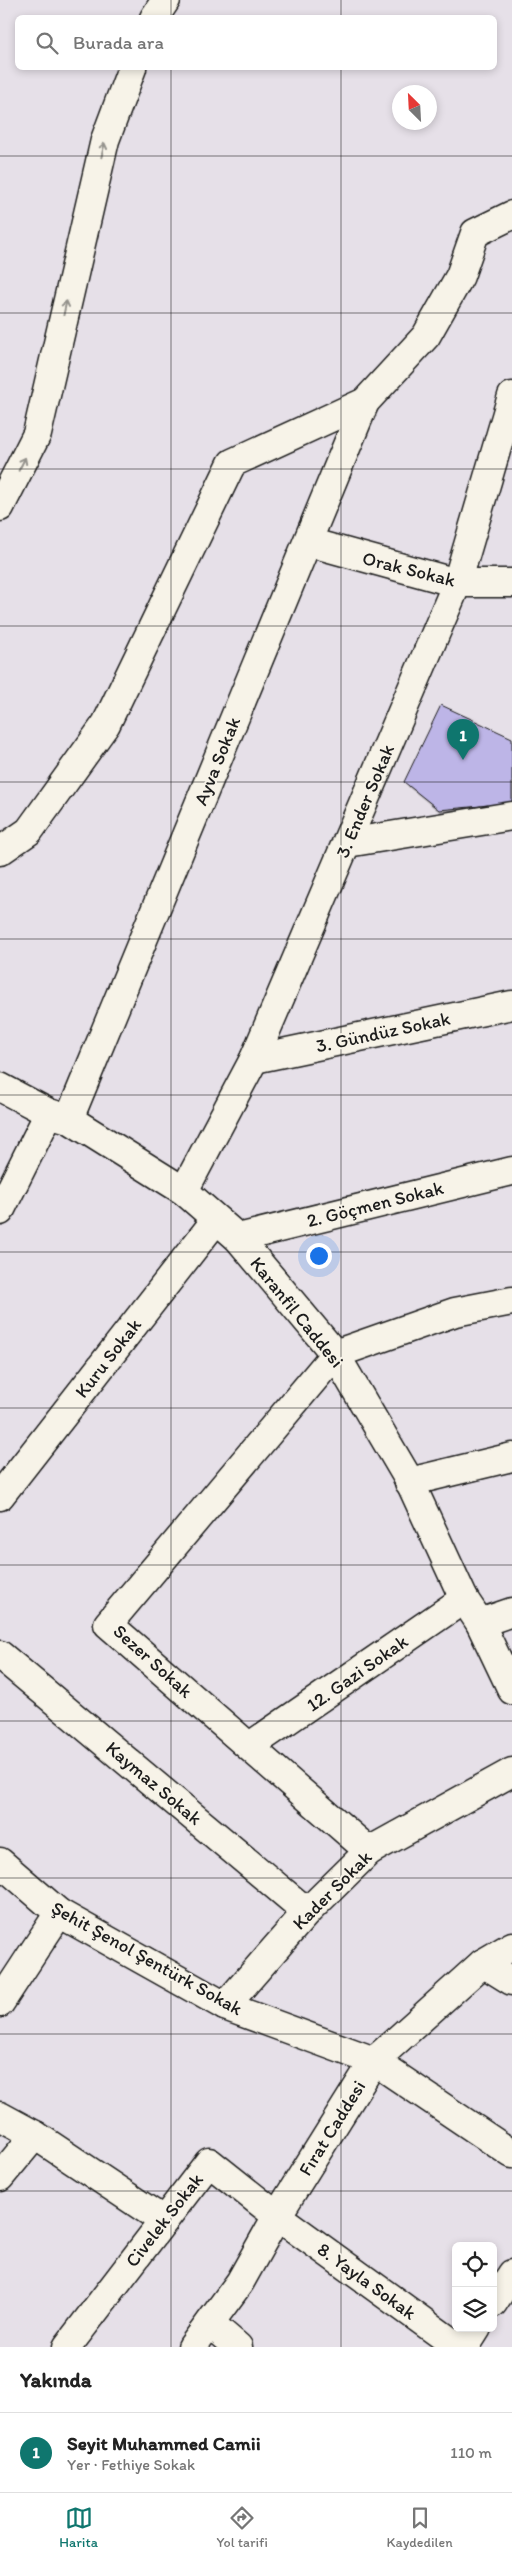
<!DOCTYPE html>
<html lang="tr">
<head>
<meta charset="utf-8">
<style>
	body { margin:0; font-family:Itim,sans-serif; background:#f6f6f6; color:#222 }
	.controls { position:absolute; right:15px; bottom:15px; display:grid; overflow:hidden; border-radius:8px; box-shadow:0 2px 8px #0003 }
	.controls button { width:45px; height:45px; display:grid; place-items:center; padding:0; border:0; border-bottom:1px solid #e0e0e0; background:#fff; color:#222; font:25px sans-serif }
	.compass { position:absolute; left:392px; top:85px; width:45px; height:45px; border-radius:50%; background:#fff; box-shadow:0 2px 8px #0003; rotate:336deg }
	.you { position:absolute; left:318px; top:1255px; width:18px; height:18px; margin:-12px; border:4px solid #fff; border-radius:50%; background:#1a73e8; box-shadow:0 0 0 8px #1a73e833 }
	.badge { display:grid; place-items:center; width:32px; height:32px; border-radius:50%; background:#0f766e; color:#fff; font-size:16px; font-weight:700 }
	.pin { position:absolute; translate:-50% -41px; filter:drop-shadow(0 1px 2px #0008) }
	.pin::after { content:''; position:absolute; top:26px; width:18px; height:15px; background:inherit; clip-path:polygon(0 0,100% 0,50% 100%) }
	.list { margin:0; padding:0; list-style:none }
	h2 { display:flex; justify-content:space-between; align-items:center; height:65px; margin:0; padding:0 20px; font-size:21px }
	h2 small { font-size:16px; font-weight:400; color:#767676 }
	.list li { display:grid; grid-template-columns:32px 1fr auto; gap:15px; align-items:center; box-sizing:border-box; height:80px; padding:0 20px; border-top:1px solid #e0e0e0 }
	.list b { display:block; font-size:19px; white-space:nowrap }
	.list p { margin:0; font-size:16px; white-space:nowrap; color:#767676 }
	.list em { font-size:16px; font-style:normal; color:#767676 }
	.icon { flex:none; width:28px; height:28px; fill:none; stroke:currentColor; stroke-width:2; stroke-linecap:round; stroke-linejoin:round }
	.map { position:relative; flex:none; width:512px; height:2347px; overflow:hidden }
	.search { position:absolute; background:#fff; box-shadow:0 2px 8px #0003; left:15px; right:15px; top:15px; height:55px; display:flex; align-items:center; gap:12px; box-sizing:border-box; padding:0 18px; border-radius:8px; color:#767676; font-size:19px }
	.sheet { height:145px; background:#fff }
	nav { display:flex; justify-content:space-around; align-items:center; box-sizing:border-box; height:70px; border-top:1px solid #e0e0e0; background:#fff; font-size:14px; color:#767676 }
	nav a { display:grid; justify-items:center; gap:2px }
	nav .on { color:#0f766e }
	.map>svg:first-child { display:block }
	.building { fill:#bdb5e7; stroke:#1c1c1c; filter:url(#shadow) }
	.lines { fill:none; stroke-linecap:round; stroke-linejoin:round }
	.minor-casing { stroke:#1c1c1c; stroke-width:31 }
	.minor { stroke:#f7f3e8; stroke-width:28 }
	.oneway { stroke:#94928c }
	.grid { fill:none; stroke:#1c1c1c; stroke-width:1; stroke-opacity:0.55 }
	.labels { text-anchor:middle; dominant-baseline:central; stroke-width:4; stroke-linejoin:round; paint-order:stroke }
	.street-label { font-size:19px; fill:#1c1c1c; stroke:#f7f3e8 }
</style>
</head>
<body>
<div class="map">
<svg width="512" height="2347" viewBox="0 0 512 2347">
	<defs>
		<filter id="shadow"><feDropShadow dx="4.5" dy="4.5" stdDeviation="0" flood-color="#0004"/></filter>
	</defs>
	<rect width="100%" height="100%" fill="#e6e0e8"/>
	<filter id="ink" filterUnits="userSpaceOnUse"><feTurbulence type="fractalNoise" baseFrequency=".02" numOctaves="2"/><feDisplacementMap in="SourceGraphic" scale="10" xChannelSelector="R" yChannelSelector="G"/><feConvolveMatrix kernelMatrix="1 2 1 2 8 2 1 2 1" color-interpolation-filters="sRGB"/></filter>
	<g filter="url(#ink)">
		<polygon class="building" points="441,705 512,738 512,803 439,810 404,782"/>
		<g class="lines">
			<g class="minor-casing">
				<g id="minor">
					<polyline points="154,18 166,0"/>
					<polyline points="0,507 37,434 105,140 132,68"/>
					<polyline points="308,542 457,583 512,583"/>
					<polyline points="347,843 512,816"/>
					<polyline points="0,851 29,831 106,724 232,463 365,402 426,336 460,276 475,233 512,215"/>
					<polyline points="254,1059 512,1005"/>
					<polyline points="0,1087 49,1113 69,1119 184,1191 238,1238 335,1354 409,1480 464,1599 480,1623 512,1690"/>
					<polyline points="69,1119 365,402"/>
					<polyline points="184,1191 254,1059 457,583 512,396"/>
					<polyline points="0,1211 49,1113"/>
					<polyline points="238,1238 512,1171"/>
					<polyline points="409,1482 512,1457"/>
					<polyline points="0,1496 215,1221"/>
					<polyline points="480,1623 512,1612"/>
					<polyline points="0,1655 307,1912"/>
					<polyline points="250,1746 464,1599"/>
					<polyline points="369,1851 108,1624 335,1354 455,1312 512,1301"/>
					<polyline points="0,1862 59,1913 225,2006 374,2061 512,2154"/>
					<polyline points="483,1963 512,1981"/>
					<polyline points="0,2003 59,1913"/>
					<polyline points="225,2006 307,1912 369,1851 512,1772"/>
					<polyline points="0,2116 35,2135 164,2221"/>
					<polyline points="0,2177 35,2135"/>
					<polyline points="493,2303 512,2274"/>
					<polyline points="210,2323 238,2347"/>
					<polyline points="67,2347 209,2162 277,2216 458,2347"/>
					<polyline points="192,2347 240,2282 277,2216 374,2061 483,1963 512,1946"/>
					<polyline points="465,2347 477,2328"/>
				</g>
			</g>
			<use href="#minor" class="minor"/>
		</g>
		<defs><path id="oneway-shaft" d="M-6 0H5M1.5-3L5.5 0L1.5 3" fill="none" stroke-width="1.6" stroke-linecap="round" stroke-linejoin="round" transform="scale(1.25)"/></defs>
		<g class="oneway">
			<use href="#oneway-shaft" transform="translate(103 150) rotate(-77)"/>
			<use href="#oneway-shaft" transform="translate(65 308) rotate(-78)"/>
			<use href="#oneway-shaft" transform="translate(22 464) rotate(-63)"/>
		</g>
	</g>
	<path class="grid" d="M171,0v18M341,0v18M171,68v2279M341,68v2279M0,156h512M0,313h512M0,469h512M0,626h512M0,782h512M0,939h512M0,1095h512M0,1252h512M0,1408h512M0,1565h512M0,1721h512M0,1878h512M0,2034h512M0,2191h512"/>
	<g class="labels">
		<g class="street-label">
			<text transform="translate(409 569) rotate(14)">Orak Sokak</text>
			<text transform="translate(217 761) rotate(-68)">Ayva Sokak</text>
			<text transform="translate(365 801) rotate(-67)">3. Ender Sokak</text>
			<text transform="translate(383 1032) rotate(-12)">3. Gündüz Sokak</text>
			<text transform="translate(375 1204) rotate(-14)">2. Göçmen Sokak</text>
			<text transform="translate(297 1312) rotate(51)">Karanfil Caddesi</text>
			<text transform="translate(108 1358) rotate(-52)">Kuru Sokak</text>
			<text transform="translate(153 1661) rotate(42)">Sezer Sokak</text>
			<text transform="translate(357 1673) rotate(-35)">12. Gazi Sokak</text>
			<text transform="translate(154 1783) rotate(40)">Kaymaz Sokak</text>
			<text transform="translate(332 1890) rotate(-45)">Kader Sokak</text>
			<text transform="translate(147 1958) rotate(29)">Şehit Şenol Şentürk Sokak</text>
			<text transform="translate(332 2128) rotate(-58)">Fırat Caddesi</text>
			<text transform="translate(164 2220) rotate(-52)">Civelek Sokak</text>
			<text transform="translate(367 2281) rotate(36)">8. Yayla Sokak</text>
		</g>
	</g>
</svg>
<div class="controls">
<button><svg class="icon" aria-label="locate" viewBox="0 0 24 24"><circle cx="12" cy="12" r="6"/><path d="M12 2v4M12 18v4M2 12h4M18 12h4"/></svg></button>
<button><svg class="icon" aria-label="layers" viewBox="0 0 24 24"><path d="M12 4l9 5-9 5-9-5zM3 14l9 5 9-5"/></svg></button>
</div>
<svg class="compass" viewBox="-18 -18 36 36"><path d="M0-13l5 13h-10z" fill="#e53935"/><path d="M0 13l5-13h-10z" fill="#767676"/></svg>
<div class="you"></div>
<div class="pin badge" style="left:463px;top:760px">1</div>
<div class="search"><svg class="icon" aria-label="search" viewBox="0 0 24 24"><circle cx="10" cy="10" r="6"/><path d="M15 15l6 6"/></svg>Burada ara</div>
</div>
<section class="sheet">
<h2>Yakında<small></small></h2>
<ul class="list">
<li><span class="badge">1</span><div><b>Seyit Muhammed Camii</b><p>Yer · Fethiye Sokak</p></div><em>110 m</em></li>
</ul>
</section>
<nav>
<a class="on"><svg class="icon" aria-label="map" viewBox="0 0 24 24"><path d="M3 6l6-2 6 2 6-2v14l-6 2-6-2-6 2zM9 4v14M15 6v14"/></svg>Harita</a>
<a><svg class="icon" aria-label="directions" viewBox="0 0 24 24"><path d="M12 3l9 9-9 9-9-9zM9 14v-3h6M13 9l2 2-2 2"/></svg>Yol tarifi</a>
<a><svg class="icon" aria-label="saved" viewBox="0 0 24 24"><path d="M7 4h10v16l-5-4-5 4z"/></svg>Kaydedilen</a>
</nav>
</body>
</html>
